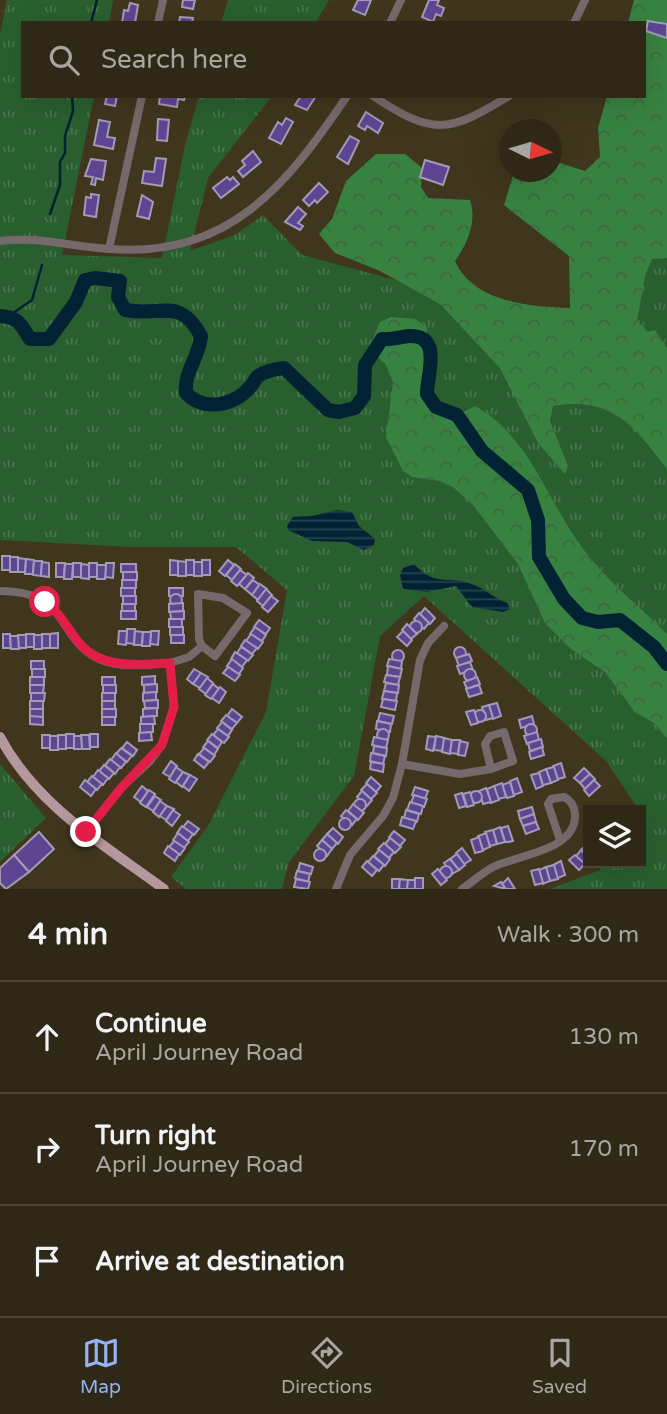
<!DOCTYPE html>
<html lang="en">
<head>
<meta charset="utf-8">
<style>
	body { margin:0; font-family:"Varela Round",sans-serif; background:#38301f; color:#f1f3f6 }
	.controls { position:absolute; right:21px; bottom:21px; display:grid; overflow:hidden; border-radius:0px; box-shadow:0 7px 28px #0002 }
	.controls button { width:63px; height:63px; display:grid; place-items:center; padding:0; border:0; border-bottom:2px solid #4b4435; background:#302816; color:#f1f3f6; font:35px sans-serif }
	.compass { position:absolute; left:499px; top:119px; width:63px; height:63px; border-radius:50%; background:#302816; box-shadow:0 7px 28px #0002; rotate:95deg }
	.stop { position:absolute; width:21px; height:21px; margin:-16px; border:5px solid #e11d48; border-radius:50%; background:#fff }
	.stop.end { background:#e11d48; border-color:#fff; box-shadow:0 2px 7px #0008 }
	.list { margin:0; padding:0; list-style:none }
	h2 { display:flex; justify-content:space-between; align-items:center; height:91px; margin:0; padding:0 28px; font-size:30px }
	h2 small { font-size:23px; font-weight:400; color:#a8a6a1 }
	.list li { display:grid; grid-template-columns:46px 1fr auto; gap:21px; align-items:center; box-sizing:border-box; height:112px; padding:0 28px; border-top:2px solid #4b4435 }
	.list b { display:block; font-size:26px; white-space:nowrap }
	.list p { margin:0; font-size:23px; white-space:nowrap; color:#a8a6a1 }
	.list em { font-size:23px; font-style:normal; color:#a8a6a1 }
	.icon { flex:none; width:38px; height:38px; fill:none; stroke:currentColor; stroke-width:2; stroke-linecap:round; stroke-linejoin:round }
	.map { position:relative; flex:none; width:667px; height:889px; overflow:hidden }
	.search { position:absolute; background:#302816; box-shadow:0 7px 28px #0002; left:21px; right:21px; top:21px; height:77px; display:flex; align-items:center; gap:18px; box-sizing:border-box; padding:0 24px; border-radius:0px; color:#a8a6a1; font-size:26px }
	.sheet { height:427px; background:#302816 }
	nav { display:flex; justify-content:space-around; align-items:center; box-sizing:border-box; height:98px; border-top:2px solid #4b4435; background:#302816; font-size:19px; color:#a8a6a1 }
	nav a { display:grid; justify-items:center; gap:4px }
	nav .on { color:#95b2f1 }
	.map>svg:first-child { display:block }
	.grass { fill:url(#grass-tufts) }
	.forest { fill:url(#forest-crowns) }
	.water { fill:url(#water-rules) }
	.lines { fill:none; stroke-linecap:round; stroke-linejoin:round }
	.stream { stroke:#012233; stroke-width:2.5 }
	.river { stroke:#012233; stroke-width:14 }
	.building { fill:#5e4592; stroke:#a19bb6; stroke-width:2 }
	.minor { stroke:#76696b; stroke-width:8 }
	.major { stroke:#b4989d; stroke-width:10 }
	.route { stroke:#e11d48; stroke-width:9 }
</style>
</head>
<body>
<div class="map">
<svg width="667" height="889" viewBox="0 0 667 889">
	<defs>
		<pattern id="grass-tufts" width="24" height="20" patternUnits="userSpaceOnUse" patternTransform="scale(1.75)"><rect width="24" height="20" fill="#295f2f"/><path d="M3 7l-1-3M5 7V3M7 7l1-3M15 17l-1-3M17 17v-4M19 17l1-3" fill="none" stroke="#48764c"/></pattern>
		<pattern id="forest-crowns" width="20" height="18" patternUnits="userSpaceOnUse" patternTransform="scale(1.75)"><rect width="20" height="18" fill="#388241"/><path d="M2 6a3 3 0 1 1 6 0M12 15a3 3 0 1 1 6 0" fill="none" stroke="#3e6641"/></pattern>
		<pattern id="water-rules" width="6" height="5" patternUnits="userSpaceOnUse" patternTransform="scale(1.75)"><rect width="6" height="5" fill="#012233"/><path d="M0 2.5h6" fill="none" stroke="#264250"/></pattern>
	</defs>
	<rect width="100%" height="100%" fill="#40361e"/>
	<g class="grass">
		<polygon points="7,0 113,0 109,23 23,23 23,96 94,96 62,255 162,258 185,145 199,96 272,96 208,178 190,251 235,235 263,215 302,255 601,335 627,235 667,248 667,889 550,889 600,870 604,863 641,863 641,810 636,810 637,807 606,761 424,596 380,636 354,776 289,862 282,889 186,889 171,877 208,826 266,712 287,590 236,547 131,547 0,540 0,35"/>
		<polygon points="228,0 329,0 315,23 221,23"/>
		<polygon points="0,764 46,818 0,862"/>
	</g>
	<g class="forest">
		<path d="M634,0h33v258l-15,1 -7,17 -8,45 11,11 7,-2 12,18v121c-33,-43 -54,-73 -114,-63l-3,15 18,45 -3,8 -27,-31 -38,-75 -60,-64 -62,-34 -43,-17 -16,-19 13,-15 14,-38 30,-27h29l17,14 -1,19 7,11 42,2c7,21 -2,43 -15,61 18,41 75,46 115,47l-1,-52 -65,-51 10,-33h38v-6l8,-3 25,8 15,-14 -2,-29 9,-32h37v-73h-16z"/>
		<path d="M391,317l24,2 12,8 -3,49 4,30c19,16 27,11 47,0 56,31 72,96 109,144 27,36 54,54 83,84v104l-13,-15 -19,-11 -30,-40 -34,-23 -26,-26 -27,-59 -45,-59 -20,-18 -13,-6 -28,-4 -9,-6 -17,-34 7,-55 -8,-19 -9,-7 -3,-18 7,-16z"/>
	</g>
	<g class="water">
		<polygon points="337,510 352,512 359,526 375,539 374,545 364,550 347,542 312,541 288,530 287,526 293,517 312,516"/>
		<path d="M414,564c23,25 35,10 60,21 13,5 21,14 34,18l2,6 -7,3 -31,-5 -16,-21 -29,6 -24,-3 -3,-14 3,-7z"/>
	</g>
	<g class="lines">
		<g class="stream">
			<polyline points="91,23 97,0"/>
			<polyline points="50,214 60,185 60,162 65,153 65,136 73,111 72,96"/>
			<polyline points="9,316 32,300 42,265"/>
		</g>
		<path class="river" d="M0,316c19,1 21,9 30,23h19l27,-37 9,-22 10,-2 25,3 -2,16 7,13c37,7 54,-14 76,26 -2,22 -17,35 -15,57 18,19 48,13 65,-7 1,-1 5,-8 6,-9 7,-6 18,-8 27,-9l44,42 11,2 16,-4 9,-12 1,-31 17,-26c10,1 17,-2 27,-3 34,-1 18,38 18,58l9,13 21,8 25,36 46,39 10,30 1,37 25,42 18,19 16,4 22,-2 34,27 13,17"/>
	</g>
	<g class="building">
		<polygon points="183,0 195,0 193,9 182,7"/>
		<polygon points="358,0 371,0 365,15 353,10"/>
		<polygon points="429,0 439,0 437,5 444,8 441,16 436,14 433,22 422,17"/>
		<polygon points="130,3 138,5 135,23 122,23 124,10 128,11"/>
		<polygon points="180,17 193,18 192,23 179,23"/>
		<polygon points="648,21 667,24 667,38 646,31"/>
		<polygon points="107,96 117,96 115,106 105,104"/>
		<polygon points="160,96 185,96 184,100 178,99 177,107 159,104"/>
		<polygon points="301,96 316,96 307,110 295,105"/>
		<polygon points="366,112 383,123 378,133 367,126 365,130 358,126"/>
		<polygon points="286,118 293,122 281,144 269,138 278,122 282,125"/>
		<polygon points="158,119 169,120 167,141 157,140"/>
		<polygon points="99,120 110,122 107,137 115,138 113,149 94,145"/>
		<polygon points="350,136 359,141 348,164 337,157"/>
		<polygon points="253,151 261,162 243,177 238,171 245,165 242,161"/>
		<polygon points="156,158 166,159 162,186 142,183 144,171 154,172"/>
		<polygon points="91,159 106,161 103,180 96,178 95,185 91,184 93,177 85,176"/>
		<polygon points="425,160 449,167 443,185 420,177"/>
		<polygon points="227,177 230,180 233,177 239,184 221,198 213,188"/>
		<polygon points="319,183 328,192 317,203 315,200 309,206 303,200"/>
		<polygon points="91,194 99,195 96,217 84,215 86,197 91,198"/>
		<polygon points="142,195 153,202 149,219 137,216"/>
		<polygon points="298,207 306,214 298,223 303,226 300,230 285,222"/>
		<rect x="2" y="556" width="8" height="14"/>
		<rect x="10" y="557" width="8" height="15"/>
		<polygon points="18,558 26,559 25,572 18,572"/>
		<polygon points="26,559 34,560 33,574 25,574"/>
		<polygon points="170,560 178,561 178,575 170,575"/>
		<rect x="186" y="560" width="8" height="15"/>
		<rect x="202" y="560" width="8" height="15"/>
		<polygon points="228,560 234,565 225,576 219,571"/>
		<polygon points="34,561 42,561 41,576 33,575"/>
		<polygon points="178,561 186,562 186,576 178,576"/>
		<polygon points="42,562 49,563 49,577 41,576"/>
		<rect x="194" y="562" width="8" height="14"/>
		<polygon points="56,563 65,563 64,577 56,577"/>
		<rect x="73" y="563" width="8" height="14"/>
		<rect x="89" y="563" width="8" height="14"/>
		<polygon points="106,563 114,563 113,578 105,577"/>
		<polygon points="65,564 73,564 72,579 64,579"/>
		<polygon points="81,564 89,565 89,579 81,578"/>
		<rect x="121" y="564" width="15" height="8"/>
		<polygon points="235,564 241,569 232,580 226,575"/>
		<polygon points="97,565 106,565 105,579 97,579"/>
		<polygon points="240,570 247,575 237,586 231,581"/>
		<rect x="123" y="572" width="14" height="8"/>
		<polygon points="248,573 254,578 245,589 239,584"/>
		<rect x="122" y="580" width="14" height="8"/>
		<polygon points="253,580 260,585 252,595 245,589"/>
		<polygon points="260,584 267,589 258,600 252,595"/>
		<rect x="121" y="588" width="14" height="8"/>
		<rect x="169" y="588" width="14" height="8"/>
		<polygon points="266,589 272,595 263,606 257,601"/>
		<circle cx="176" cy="600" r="6"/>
		<rect x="123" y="596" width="13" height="8"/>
		<polygon points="271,596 278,601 268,612 262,607"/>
		<polygon points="183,603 183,611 169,612 169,604"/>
		<rect x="122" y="604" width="13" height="7"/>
		<polygon points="425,608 435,618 430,624 420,614"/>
		<rect x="121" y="611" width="15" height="8"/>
		<polygon points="184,611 184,619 171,619 170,612"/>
		<polygon points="419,613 429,623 424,629 414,619"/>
		<rect x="169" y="619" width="13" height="8"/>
		<polygon points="259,620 270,628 266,634 254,627"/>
		<circle cx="416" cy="627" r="6"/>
		<polygon points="407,624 417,634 411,639 402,630"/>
		<rect x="170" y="627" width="13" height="8"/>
		<polygon points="255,627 266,635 262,641 250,634"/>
		<polygon points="127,629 135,629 134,644 126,643"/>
		<polygon points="119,631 127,631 126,645 118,644"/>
		<polygon points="135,631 143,632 142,645 134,645"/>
		<polygon points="151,631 159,631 158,645 150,644"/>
		<polygon points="403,631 412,640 407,646 397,637"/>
		<polygon points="143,632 151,632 150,646 142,646"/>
		<polygon points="58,633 58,648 50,648 50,634"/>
		<polygon points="3,634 10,634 11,648 3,648"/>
		<rect x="26" y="634" width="8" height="13"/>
		<rect x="42" y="634" width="8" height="14"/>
		<polygon points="251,634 263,642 258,649 246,641"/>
		<rect x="18" y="635" width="8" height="13"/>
		<rect x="34" y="635" width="8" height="14"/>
		<rect x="171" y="635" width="13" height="8"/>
		<polygon points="10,636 18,636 19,649 11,649"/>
		<polygon points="245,640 257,648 252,654 241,646"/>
		<circle cx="460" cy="653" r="6"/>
		<polygon points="241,647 253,655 248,661 237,653"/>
		<circle cx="398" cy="656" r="6"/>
		<polygon points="235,652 247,660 242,667 231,659"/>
		<polygon points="469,654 472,661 459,666 456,658"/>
		<polygon points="232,659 243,668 239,674 227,666"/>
		<polygon points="389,659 402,661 401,669 387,666"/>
		<rect x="31" y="661" width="13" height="8"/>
		<polygon points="470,662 473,670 460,674 457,666"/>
		<polygon points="388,666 402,669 400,677 387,675"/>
		<polygon points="228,667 240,675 235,681 223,673"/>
		<circle cx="470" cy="675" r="6"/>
		<rect x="32" y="669" width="13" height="8"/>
		<polygon points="194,669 201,673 193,684 187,679"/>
		<polygon points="201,673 208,677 200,688 193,684"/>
		<polygon points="386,675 400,677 398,685 384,682"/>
		<polygon points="155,676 155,684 142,685 142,677"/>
		<rect x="30" y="677" width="14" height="8"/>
		<rect x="102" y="677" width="13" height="8"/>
		<polygon points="477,677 480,684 467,689 464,682"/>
		<polygon points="207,678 213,683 206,694 199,689"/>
		<polygon points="386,683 399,685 398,693 384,691"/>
		<polygon points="157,684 157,692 144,693 144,685"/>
		<polygon points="213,684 219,689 211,699 205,695"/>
		<polygon points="30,685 44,685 43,693 30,693"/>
		<rect x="103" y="685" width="13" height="8"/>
		<polygon points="479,685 482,693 469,697 466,689"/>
		<polygon points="220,687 226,692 219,703 212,698"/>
		<polygon points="384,691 397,693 396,701 382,699"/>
		<polygon points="156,692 156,700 143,701 143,693"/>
		<polygon points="31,693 45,693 44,701 31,701"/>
		<rect x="102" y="693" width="13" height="8"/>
		<polygon points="383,699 397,701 395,710 381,707"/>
		<polygon points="158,700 158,708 145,708 144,701"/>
		<rect x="30" y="701" width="13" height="8"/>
		<rect x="102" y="701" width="13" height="8"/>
		<polygon points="497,703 501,716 493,719 489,705"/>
		<polygon points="489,705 493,718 486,720 482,707"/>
		<polygon points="157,708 157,716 143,717 143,709"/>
		<rect x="30" y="709" width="13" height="8"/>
		<rect x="102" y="709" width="14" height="8"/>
		<polygon points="232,709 242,717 237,723 227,716"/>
		<circle cx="480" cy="716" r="6"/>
		<polygon points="474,710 478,723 471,725 466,712"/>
		<polygon points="380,713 394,716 392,724 378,721"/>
		<polygon points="226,715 237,723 232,729 221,721"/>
		<polygon points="30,716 43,717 43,725 30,724"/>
		<polygon points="154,716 155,724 141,724 141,717"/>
		<polygon points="532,716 534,724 521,728 519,720"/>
		<rect x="102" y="717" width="13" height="8"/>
		<polygon points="377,721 391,724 390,732 376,729"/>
		<polygon points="222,722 232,730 228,736 217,728"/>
		<circle cx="531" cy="730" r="6"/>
		<polygon points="140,724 153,724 153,732 140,733"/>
		<polygon points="218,729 229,737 224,743 213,735"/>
		<circle cx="383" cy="735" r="6"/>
		<polygon points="151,732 152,740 139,741 139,733"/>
		<polygon points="537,732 539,740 527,744 524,736"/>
		<rect x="66" y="734" width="8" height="14"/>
		<rect x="90" y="734" width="8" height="13"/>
		<polygon points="212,734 222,742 218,748 207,740"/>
		<rect x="42" y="735" width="8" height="13"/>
		<rect x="58" y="735" width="8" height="14"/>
		<polygon points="81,735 89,735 90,749 82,749"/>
		<rect x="50" y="736" width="8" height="14"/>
		<polygon points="74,736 81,736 82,749 74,749"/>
		<polygon points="428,736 436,737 433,751 426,749"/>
		<polygon points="436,736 445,738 442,751 434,750"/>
		<polygon points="374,737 388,740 386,748 372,745"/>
		<polygon points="444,738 452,740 450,754 442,752"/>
		<polygon points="541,739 543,747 530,751 528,743"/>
		<polygon points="452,740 460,740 458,754 450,753"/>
		<polygon points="208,741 218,749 214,755 203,747"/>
		<polygon points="460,741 468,743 465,756 458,755"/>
		<polygon points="127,742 137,750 133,756 122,748"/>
		<polygon points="374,746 387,748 386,756 373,753"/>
		<polygon points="542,747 544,755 531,759 529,752"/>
		<polygon points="121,748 132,756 127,762 116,754"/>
		<polygon points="204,748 215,756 210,762 199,754"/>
		<polygon points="116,753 126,762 121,768 111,760"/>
		<polygon points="371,753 385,756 383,764 370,761"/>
		<polygon points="198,754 209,762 204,768 194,760"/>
		<polygon points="110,759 120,767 115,774 105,765"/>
		<polygon points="171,761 177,766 170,777 163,773"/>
		<polygon points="371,762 384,764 383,772 370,769"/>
		<polygon points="561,763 565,777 558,779 553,766"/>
		<polygon points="104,765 114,773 109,779 99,771"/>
		<polygon points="176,767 183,772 175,783 169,779"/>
		<polygon points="554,767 558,780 551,783 546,769"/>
		<polygon points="584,768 590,774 580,783 574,778"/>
		<polygon points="546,769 551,783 543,785 539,772"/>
		<polygon points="98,770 108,778 103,785 93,777"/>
		<polygon points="183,772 190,775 182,787 176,782"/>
		<polygon points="539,773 543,786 536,789 531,775"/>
		<polygon points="590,774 595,779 585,789 580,783"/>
		<polygon points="190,775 197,779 189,791 183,786"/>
		<polygon points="92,776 102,784 97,790 87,782"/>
		<polygon points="371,777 381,786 376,792 366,783"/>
		<polygon points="517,778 522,792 514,795 510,781"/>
		<polygon points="85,780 96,789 91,796 80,787"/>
		<polygon points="594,780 600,786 589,796 584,790"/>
		<polygon points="510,782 514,796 507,798 502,785"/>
		<polygon points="502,783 506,797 498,799 494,786"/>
		<polygon points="367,784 377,793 371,799 361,790"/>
		<polygon points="142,786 148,791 141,802 134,797"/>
		<polygon points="494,786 499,800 491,803 487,789"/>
		<polygon points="415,787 428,791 425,799 412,795"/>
		<polygon points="486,788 491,802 483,804 479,791"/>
		<polygon points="149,790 155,794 146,807 140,803"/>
		<circle cx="476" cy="797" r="6"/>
		<polygon points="362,791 372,800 367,806 357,797"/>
		<polygon points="470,792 474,805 467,807 463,794"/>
		<polygon points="462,793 466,806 459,808 455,795"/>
		<polygon points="414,795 427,799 424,807 411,803"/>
		<polygon points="155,796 161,800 153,811 147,807"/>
		<circle cx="360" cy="805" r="6"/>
		<polygon points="160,801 167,806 159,817 153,812"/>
		<polygon points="410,802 423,806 421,814 407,810"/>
		<polygon points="353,804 364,813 358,820 348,811"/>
		<polygon points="167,806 174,809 166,820 160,816"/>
		<polygon points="532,807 534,814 520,819 518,811"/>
		<polygon points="173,810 180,815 172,826 166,821"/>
		<polygon points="346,810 357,819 352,825 341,816"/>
		<polygon points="406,810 419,814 417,822 404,818"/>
		<polygon points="534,814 536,822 523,826 520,819"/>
		<polygon points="402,817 416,821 413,829 400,825"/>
		<circle cx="345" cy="824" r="6"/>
		<polygon points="188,821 199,829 194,835 183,827"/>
		<polygon points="536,822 539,829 526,834 523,826"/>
		<polygon points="182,826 193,834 188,841 177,833"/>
		<polygon points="508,826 513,841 508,842 505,842 501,828"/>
		<polygon points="500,827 505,842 497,844 493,830"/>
		<polygon points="333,828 343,837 338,844 327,834"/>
		<polygon points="493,830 497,844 490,846 485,832"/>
		<polygon points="394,831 405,840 400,846 389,837"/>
		<polygon points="39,832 54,849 29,872 14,855"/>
		<polygon points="178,833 189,842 184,848 173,840"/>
		<polygon points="486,833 490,847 483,850 478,836"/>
		<polygon points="327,834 337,843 332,849 322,840"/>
		<polygon points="479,837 483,851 475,853 471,840"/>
		<polygon points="390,838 401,847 395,853 385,844"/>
		<polygon points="322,840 332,849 327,856 317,846"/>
		<polygon points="174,841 185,848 180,855 169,847"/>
		<polygon points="384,843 394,852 389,858 378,849"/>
		<polygon points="587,844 588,846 588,857 581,850"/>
		<polygon points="168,846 179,854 175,861 164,853"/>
		<polygon points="462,848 471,860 464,864 456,853"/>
		<circle cx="320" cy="855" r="6"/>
		<polygon points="379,850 390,859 385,866 374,856"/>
		<polygon points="581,850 588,857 586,865 576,856"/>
		<polygon points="457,854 465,865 459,870 450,859"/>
		<polygon points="14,855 29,872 6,889 0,883 0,868"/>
		<polygon points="575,855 585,864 579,870 569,860"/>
		<polygon points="373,856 384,865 379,871 368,862"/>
		<polygon points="450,859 459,870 452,874 444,863"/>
		<polygon points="367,861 377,870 372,876 362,867"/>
		<polygon points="561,861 565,875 558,878 553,865"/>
		<polygon points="300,863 313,867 311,874 298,871"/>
		<polygon points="554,865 558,879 550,881 546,867"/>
		<circle cx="446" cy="872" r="6"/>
		<polygon points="546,867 550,881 543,884 539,870"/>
		<polygon points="438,869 447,880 441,885 432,874"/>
		<polygon points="539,869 543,883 535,885 531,871"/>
		<polygon points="297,871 310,874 308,882 295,878"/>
		<rect x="415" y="878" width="8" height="11"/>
		<polygon points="508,878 515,889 506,889 502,884"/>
		<polygon points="296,879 310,882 308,889 294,887"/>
		<polygon points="392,879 400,879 399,889 392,889"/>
		<polygon points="400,879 408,880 407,889 399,889"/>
		<polygon points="408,880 415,880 415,889 407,889"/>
		<polygon points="501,882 502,884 506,889 494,886"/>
	</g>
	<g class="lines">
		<g class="minor">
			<polyline points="158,23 163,0"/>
			<polyline points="390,23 401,0"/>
			<polyline points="574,23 585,0"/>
			<path d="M373,96c60,40 76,37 136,0"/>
			<path d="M0,241c39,-5 73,6 111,8 118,9 176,-64 236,-153"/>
			<polyline points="109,249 142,96"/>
			<path d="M0,591c71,0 55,47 99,68 20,9 49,6 71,4l4,44 -12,38 -12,16 -29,27 -35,44"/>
			<polyline points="170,663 189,657 202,646 199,639 198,594 223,598 247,613 215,656 202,646"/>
			<polyline points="402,764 460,774 491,769 485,744 490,736 504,732 513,761 491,769"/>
			<polyline points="336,889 350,855 383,816 393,798 402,764 420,660 428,643 444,626"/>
			<path d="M462,889c10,-7 20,-16 31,-22 24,-12 84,-16 82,-53 -1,-9 -4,-14 -11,-17l-13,2 -3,5 12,36"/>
		</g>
		<path class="major" d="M0,737c36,68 104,108 164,152"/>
	</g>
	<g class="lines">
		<path class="route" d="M45,602c16,11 23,28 35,42 22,25 60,21 90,19l4,44 -12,38 -41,43 -35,44"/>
	</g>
</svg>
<div class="controls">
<button><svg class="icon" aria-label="layers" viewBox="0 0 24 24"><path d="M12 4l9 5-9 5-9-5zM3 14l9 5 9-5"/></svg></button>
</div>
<svg class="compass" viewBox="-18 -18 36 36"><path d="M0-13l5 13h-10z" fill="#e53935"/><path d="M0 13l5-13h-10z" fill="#a8a6a1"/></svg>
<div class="stop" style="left:45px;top:602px"></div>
<div class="stop end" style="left:86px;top:832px"></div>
<div class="search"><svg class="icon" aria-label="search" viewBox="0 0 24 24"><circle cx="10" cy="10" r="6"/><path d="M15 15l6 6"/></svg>Search here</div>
</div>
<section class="sheet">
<h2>4 min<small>Walk · 300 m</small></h2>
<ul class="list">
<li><svg class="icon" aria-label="ahead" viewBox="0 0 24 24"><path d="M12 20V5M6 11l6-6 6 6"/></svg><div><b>Continue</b><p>April Journey Road</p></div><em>130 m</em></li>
<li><svg class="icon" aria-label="right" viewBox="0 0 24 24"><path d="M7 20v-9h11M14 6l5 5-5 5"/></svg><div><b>Turn right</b><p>April Journey Road</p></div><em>170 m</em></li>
<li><svg class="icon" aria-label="arrive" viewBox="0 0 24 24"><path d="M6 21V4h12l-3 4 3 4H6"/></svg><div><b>Arrive at destination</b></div></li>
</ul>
</section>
<nav>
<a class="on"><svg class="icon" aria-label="map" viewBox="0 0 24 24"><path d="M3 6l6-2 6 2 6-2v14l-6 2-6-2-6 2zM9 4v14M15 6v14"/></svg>Map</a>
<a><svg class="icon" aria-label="directions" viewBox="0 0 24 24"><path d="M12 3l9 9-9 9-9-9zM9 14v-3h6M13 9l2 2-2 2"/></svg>Directions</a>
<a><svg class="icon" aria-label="saved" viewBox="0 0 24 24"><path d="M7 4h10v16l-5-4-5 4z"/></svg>Saved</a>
</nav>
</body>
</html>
